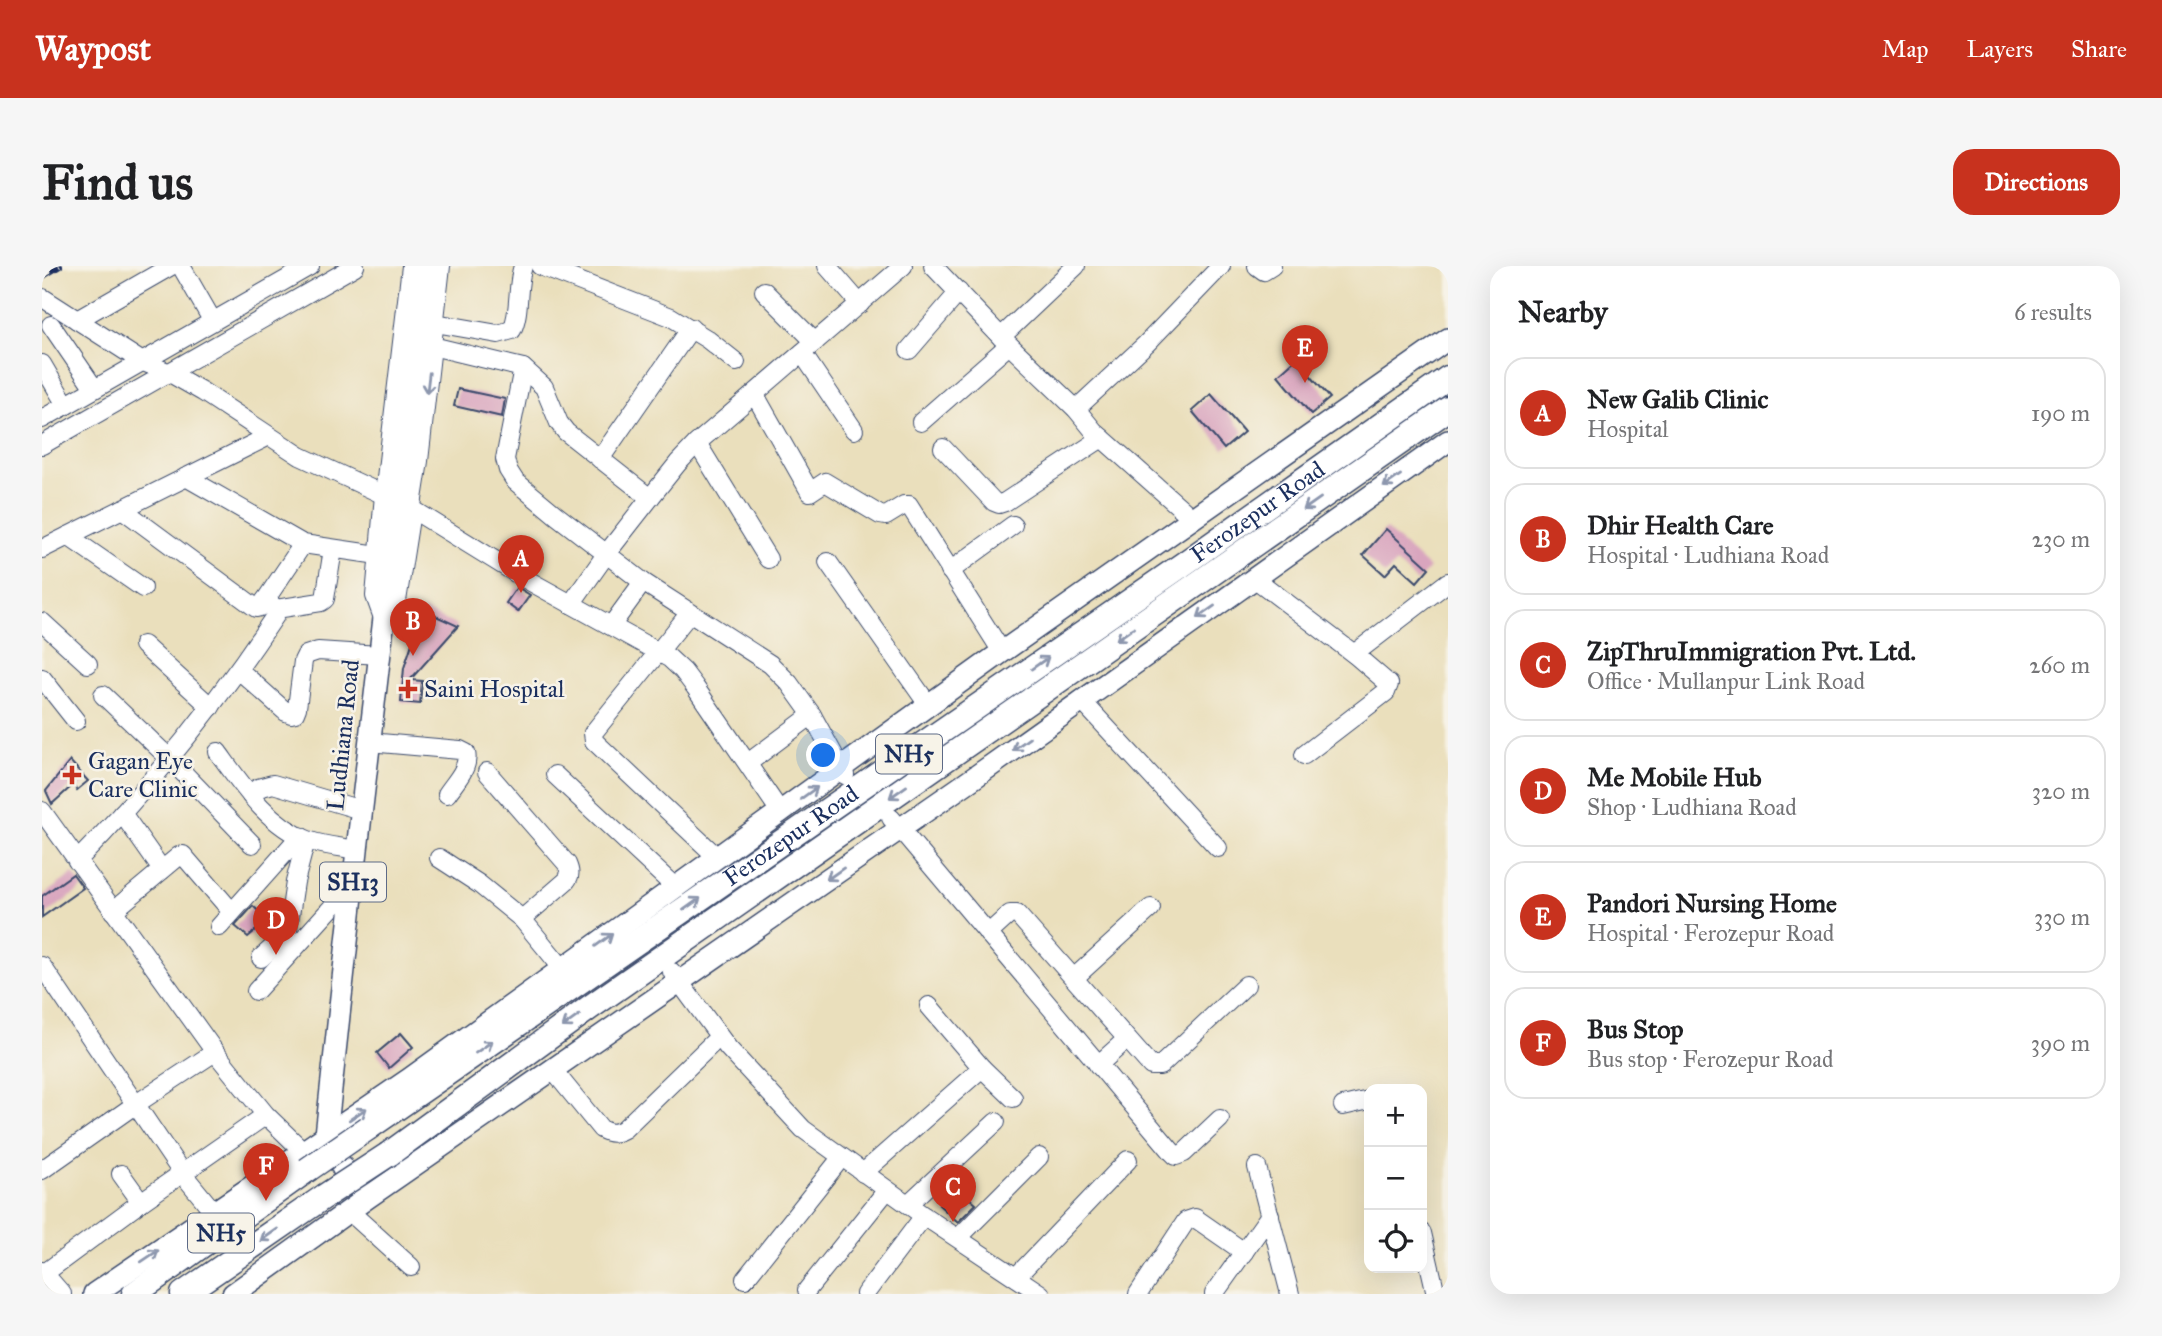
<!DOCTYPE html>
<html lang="en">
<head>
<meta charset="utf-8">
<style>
	body { margin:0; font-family:"IM FELL Great Primer",serif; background:#f6f6f6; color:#202124 }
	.controls { position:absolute; right:21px; bottom:21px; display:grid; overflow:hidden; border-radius:14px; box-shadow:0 7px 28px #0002 }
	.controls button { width:63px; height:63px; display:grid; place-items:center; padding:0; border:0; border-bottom:2px solid #e0e0e0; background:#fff; color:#202124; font:35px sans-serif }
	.you { position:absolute; left:782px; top:490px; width:24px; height:24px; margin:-18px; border:5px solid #fff; border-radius:50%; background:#1a73e8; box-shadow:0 0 0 10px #1a73e833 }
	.badge { display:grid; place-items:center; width:46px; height:46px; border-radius:50%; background:#c8321e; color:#fff; font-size:23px; font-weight:700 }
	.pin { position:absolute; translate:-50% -58px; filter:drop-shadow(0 2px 4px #0008) }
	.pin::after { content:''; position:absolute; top:37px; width:24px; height:21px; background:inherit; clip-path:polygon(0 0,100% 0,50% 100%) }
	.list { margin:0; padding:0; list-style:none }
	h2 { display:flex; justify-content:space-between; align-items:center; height:91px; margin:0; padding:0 28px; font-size:30px }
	h2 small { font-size:23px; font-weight:400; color:#757577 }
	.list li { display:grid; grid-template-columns:46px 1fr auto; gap:21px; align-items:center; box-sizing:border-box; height:112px; margin:0 14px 14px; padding:0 14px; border:2px solid #e0e0e0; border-radius:21px }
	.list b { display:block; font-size:26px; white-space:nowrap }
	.list p { margin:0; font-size:23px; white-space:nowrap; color:#757577 }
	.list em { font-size:23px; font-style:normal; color:#757577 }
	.icon { flex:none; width:38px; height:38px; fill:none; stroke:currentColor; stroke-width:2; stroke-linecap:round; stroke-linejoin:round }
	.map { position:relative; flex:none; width:1406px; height:1028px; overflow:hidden; border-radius:21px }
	header { display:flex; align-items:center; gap:42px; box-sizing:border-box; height:98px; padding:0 35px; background:#c8321e; color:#fff }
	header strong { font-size:33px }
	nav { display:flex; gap:38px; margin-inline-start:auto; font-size:24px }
	.intro { display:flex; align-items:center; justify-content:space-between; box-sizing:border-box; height:168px; padding:0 42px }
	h1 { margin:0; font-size:49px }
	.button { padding:18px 32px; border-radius:21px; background:#c8321e; color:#fff; font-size:24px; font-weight:700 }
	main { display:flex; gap:42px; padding:0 42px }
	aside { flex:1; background:#fff; border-radius:21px; box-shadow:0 7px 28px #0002 }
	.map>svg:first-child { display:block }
	.building { fill:#d9a5be }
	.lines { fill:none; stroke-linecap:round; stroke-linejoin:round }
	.minor-casing { stroke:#3a496c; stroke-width:20 }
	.major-casing { stroke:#3a496c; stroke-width:24 }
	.highway-casing { stroke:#3a496c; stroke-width:27 }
	.minor { stroke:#fff; stroke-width:18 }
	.major { stroke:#fff; stroke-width:21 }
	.highway { stroke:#fff; stroke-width:24 }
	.rail-casing { stroke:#1b2f5e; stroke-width:6 }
	.rail { stroke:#f7f3e8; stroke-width:3.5; stroke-dasharray:10; stroke-linecap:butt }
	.highway-bridge-casing { stroke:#3a496c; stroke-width:27; stroke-linecap:butt }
	.highway-bridge { stroke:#fff; stroke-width:24 }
	.oneway { stroke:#8d97ae }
	.poi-dot { fill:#c8321e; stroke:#f7f3e8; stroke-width:2.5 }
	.labels { text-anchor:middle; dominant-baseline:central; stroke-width:5; stroke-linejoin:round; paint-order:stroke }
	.shield { fill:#f7f3e8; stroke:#5d6a87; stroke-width:2 }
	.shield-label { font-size:23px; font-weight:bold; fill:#1b2f5e }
	.street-label { font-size:24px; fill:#1b2f5e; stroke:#f7f3e8 }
	.poi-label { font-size:24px; fill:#1b2f5e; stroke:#f7f3e8; text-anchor:start }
</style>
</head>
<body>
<header>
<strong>Waypost</strong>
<nav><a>Map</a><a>Layers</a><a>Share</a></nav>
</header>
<div class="intro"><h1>Find us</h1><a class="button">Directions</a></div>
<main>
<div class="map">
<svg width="1406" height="1028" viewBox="0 0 1406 1028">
	<rect width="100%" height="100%" fill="#f7f3e8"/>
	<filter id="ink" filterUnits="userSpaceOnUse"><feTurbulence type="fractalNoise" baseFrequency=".0143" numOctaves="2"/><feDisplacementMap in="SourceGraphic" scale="14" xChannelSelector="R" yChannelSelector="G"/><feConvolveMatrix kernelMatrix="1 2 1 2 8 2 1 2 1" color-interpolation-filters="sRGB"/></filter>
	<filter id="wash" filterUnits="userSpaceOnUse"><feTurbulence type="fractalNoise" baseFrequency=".00686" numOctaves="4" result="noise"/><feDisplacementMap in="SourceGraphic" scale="28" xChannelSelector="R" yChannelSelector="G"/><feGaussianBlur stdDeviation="1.57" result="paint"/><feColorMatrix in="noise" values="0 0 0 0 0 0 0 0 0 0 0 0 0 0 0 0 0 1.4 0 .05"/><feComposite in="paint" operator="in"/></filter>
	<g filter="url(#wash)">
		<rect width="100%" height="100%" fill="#eadfbc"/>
		<g id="blocks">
			<g class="building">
				<polygon points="1254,93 1288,132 1269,148 1236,109"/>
				<polygon points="416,123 463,133 460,151 412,140"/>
				<polygon points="1169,128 1202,166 1182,183 1150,145"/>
				<polygon points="1344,263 1387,302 1375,316 1354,297 1343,309 1321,289"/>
				<polygon points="475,321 488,329 476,346 464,337"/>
				<polygon points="381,344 416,360 368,414 380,415 378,438 359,436 362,402"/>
				<polygon points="28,495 46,515 35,524 31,519 10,538 4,525"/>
				<polygon points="31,608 41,622 0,651 0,630"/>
				<polygon points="211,640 226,654 206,671 193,660"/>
				<polygon points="359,767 371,781 347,802 335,787"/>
				<polygon points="913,920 934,938 916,956 897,939"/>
			</g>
		</g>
	</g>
	<g filter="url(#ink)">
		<use href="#blocks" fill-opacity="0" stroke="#3a496c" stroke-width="2"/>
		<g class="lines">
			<g class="minor-casing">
				<g id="minor">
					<polyline points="139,0 170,54"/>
					<polyline points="369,0 342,229 333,330 341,352 355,335 377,195 399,0"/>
					<polyline points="498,0 629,51 665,73 694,96"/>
					<polyline points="785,0 818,38"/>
					<polyline points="891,0 959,71 1034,143 1052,165 1150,252"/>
					<polyline points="1215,0 1222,5 1230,0"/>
					<polyline points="722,25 773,76"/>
					<polyline points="1,32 99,95 128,107 161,126 258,190 342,229"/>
					<polyline points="35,54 129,0"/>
					<path d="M393,57l63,11 14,-4c9,-18 4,-44 11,-64"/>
					<polyline points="9,59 52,122"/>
					<polyline points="959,71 1034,0"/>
					<polyline points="390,80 481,102 463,193 466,204 473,215 514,249 601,316 728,398 747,417 770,449 803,509"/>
					<polyline points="867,84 917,26"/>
					<polyline points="760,87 812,164"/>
					<polyline points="0,98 24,139"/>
					<polyline points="481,102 502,121 517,157 524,166 608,232 636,197 655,177 861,0"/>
					<polyline points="713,129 768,226 783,216 838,249 844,250 862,239 867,239 960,386"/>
					<polyline points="1034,143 1104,78 1179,0"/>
					<polyline points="0,153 268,0"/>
					<polyline points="879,156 967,79"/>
					<polyline points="655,177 726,293"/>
					<polyline points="0,179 313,0"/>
					<polyline points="901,182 952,236 957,238 963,236 1060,172"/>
					<polyline points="558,193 649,62"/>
					<polyline points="144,211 261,278 336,289"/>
					<polyline points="80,243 214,342 218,341 224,333 261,278"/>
					<polyline points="370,243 480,311 627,392 641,405 653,421 739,547"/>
					<polyline points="26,270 101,322"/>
					<polyline points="0,283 227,170"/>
					<polyline points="786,296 887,440"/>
					<polyline points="908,305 971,259"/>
					<polyline points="1212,312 1312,388 1347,418 1344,426 1262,489"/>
					<polyline points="529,338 565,287 608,232"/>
					<polyline points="234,343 279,336 283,333 291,283"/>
					<polyline points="647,348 551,467 552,475 676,592"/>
					<polyline points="0,356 46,398"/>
					<polyline points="569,360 601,316"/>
					<polyline points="101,379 169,441"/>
					<polyline points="1312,388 1406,316"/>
					<polyline points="197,404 244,446 249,448 253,447 255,442 261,395 264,389 276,385 337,389"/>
					<polyline points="0,412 34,455"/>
					<polyline points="61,429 127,492 210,578"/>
					<polyline points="1039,434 1176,582"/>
					<path d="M327,476l91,8 6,3c4,14 -11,29 -19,41"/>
					<path d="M176,486c24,33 50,73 90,88 15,6 33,7 49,10"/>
					<polyline points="706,497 770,449"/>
					<path d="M445,506l80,92c3,7 4,11 -1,17l-44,38"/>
					<polyline points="513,509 634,622"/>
					<polyline points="209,530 216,522 231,518 319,544"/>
					<polyline points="0,545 173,786 224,849 261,885"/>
					<polyline points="80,547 120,604"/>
					<polyline points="849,552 1131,887 1134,890 1142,887 1178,853"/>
					<polyline points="397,592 437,618 480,653 521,703"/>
					<path d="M35,595c74,-75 140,-158 198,-245l1,-7 -10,-10"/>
					<polyline points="71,645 137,590 141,589 190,646"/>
					<polyline points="177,661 258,570"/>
					<polyline points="946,668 968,648 975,648 1109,800 1118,800 1204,719"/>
					<polyline points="219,692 240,673 246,663 253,616 264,574"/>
					<polyline points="0,700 140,907 172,946"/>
					<polyline points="630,706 686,782 761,863 882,950 999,1028"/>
					<polyline points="1032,712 1109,642"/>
					<polyline points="214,725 311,618"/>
					<polyline points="887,740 940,802"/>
					<polyline points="1056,799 1085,773"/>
					<path d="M510,803l49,60c9,5 14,5 23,0l95,-92"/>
					<polyline points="1301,840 1327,834"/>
					<polyline points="1215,901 1248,1028"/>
					<polyline points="0,904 94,838 173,786"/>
					<polyline points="821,907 940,802 971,832"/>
					<polyline points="79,908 99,936 224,849"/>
					<polyline points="866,938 954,856"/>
					<polyline points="307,945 369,1001"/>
					<polyline points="1380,967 1394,1028"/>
					<polyline points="916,972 997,891"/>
					<polyline points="0,1005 20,1028"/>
					<polyline points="0,1009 99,936"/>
					<polyline points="974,1011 1086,894"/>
					<polyline points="703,1013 799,892"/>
					<polyline points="765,1024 845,924"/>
					<polyline points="823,1028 882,950"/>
					<polyline points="1096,1028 1144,955 1153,952 1202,986"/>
					<polyline points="1172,1028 1228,949"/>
				</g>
			</g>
			<g class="major-casing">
				<g id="major">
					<polyline points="318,924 301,903 284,869 315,584 383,0"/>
					<polyline points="52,1028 366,814 960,386 1406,73"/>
					<polyline points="191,1028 325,932 933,511 1406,175"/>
				</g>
			</g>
			<g class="highway-casing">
				<g id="highway">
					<path id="s1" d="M326,862l817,-565 263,-185"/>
					<polyline points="347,888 547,742 1406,143"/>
					<polyline points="92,1028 265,904"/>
					<polyline points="141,1028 283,930"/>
				</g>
			</g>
			<use href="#minor" class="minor"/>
			<use href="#major" class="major"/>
			<use href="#highway" class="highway"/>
			<g class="rail-casing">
				<polyline id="rail" points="0,11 18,0"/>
			</g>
			<use href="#rail" class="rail"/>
			<g class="highway-bridge-casing">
				<g id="highway-bridge">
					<polyline points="265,904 326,862"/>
					<polyline points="283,930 347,888"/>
				</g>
			</g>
			<use href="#highway-bridge" class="highway-bridge"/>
		</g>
		<defs><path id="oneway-shaft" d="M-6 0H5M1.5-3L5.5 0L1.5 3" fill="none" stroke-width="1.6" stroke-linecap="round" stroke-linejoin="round" transform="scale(1.75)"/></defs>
		<g class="oneway">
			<use href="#oneway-shaft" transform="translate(386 117) rotate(97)"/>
			<use href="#oneway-shaft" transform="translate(1350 215) rotate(145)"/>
			<use href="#oneway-shaft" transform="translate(1270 238) rotate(145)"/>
			<use href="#oneway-shaft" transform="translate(1164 346) rotate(145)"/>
			<use href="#oneway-shaft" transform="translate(1083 368) rotate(145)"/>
			<use href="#oneway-shaft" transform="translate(998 397) rotate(-35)"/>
			<use href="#oneway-shaft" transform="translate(979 478) rotate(144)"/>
			<use href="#oneway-shaft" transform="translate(856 526) rotate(145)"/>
			<use href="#oneway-shaft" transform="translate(767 527) rotate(-36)"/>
			<use href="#oneway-shaft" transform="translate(793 608) rotate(145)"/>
			<use href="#oneway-shaft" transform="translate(650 638) rotate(-35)"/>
			<use href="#oneway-shaft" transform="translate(562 674) rotate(-36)"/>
			<use href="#oneway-shaft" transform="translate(529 755) rotate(144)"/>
			<use href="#oneway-shaft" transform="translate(442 781) rotate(-35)"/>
			<use href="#oneway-shaft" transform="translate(316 848) rotate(-34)"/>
			<use href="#oneway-shaft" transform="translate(227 969) rotate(145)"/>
			<use href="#oneway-shaft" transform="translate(108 990) rotate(-34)"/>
		</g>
	</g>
	<g class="poi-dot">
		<path d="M362.5 412.5h7v7h7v7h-7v7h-7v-7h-7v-7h7z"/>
		<path d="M26.5 498.5h7v7h7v7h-7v7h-7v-7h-7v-7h7z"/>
	</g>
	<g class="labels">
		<g class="shield">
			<rect x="834" y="468.5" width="66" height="39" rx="5"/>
			<rect x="278" y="596.5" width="66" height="39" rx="5"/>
			<rect x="146" y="947.5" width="66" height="39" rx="5"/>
		</g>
		<g class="shield-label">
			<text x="867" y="488">NH5</text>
			<text x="311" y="616">SH13</text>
			<text x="179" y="967">NH5</text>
		</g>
		<g class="street-label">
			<text stroke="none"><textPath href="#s1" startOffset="1082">Ferozepur Road</textPath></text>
			<text transform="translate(301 469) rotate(-84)">Ludhiana Road</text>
			<text stroke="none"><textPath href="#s1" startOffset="514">Ferozepur Road</textPath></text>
		</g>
		<g class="poi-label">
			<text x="382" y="423">Saini Hospital</text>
			<text x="46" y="495">Gagan Eye<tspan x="46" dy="28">Care Clinic</tspan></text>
		</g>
	</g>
</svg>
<div class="controls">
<button>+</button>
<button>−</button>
<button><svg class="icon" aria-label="locate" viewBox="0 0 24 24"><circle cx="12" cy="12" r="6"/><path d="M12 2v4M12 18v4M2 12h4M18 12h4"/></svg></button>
</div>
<div class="you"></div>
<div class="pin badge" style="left:479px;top:327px">A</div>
<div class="pin badge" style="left:371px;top:390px">B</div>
<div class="pin badge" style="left:911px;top:956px">C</div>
<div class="pin badge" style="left:234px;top:689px">D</div>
<div class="pin badge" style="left:1263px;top:117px">E</div>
<div class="pin badge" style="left:224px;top:935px">F</div>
</div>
<aside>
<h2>Nearby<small>6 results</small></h2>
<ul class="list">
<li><span class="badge">A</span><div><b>New Galib Clinic</b><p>Hospital</p></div><em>190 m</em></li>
<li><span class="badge">B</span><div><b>Dhir Health Care</b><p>Hospital · Ludhiana Road</p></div><em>230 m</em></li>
<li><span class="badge">C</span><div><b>ZipThruImmigration Pvt. Ltd.</b><p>Office · Mullanpur Link Road</p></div><em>260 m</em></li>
<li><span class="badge">D</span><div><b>Me Mobile Hub</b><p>Shop · Ludhiana Road</p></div><em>320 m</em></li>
<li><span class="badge">E</span><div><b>Pandori Nursing Home</b><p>Hospital · Ferozepur Road</p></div><em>330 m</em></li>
<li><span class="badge">F</span><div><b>Bus Stop</b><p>Bus stop · Ferozepur Road</p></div><em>390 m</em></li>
</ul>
</aside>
</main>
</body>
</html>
